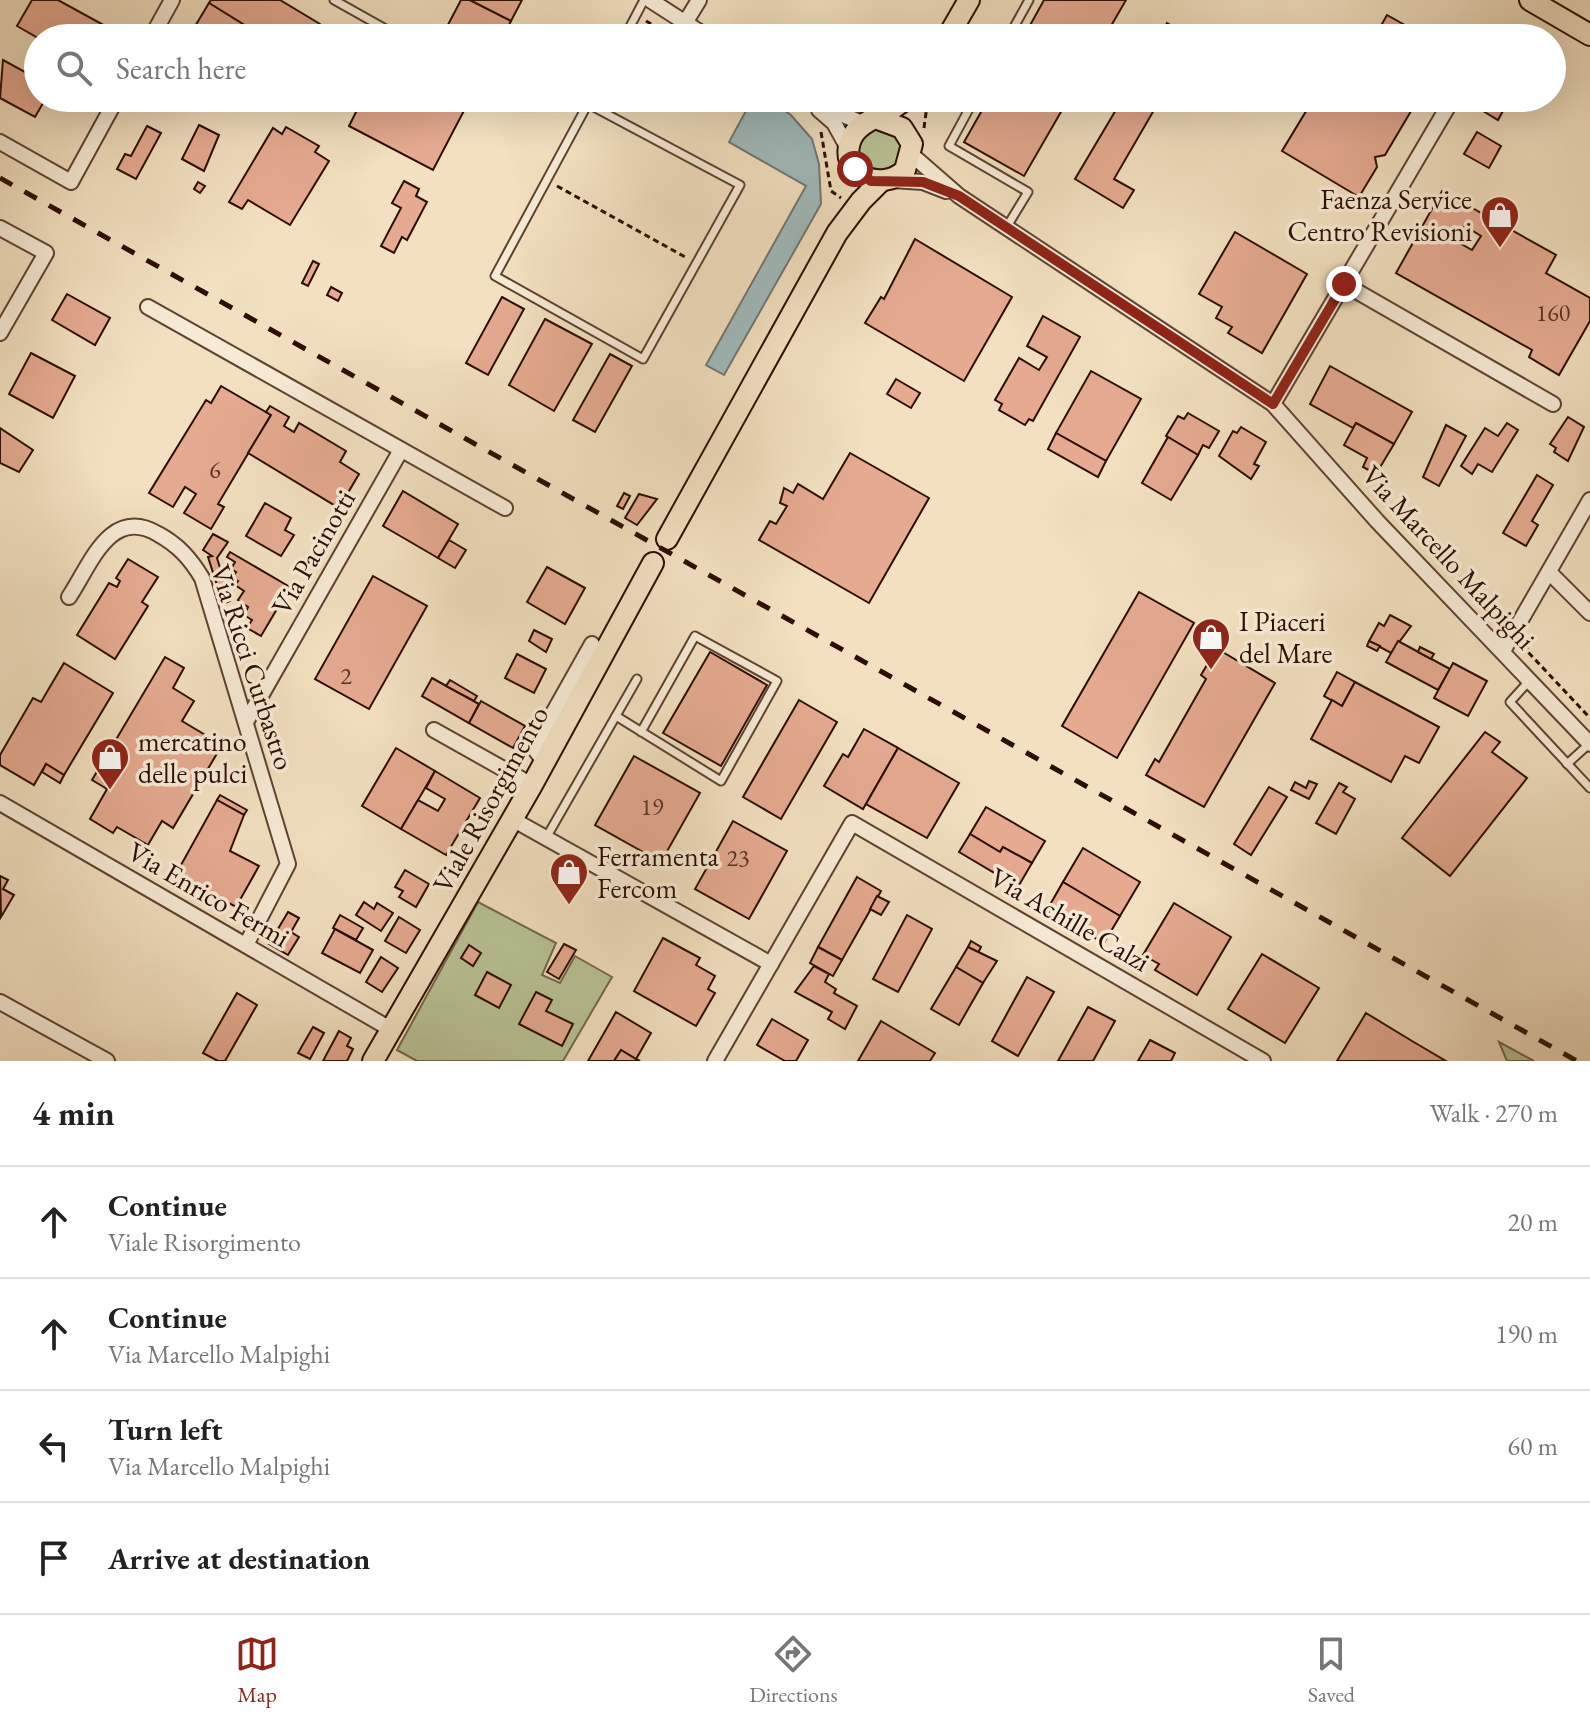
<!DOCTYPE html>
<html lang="en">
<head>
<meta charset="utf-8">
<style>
	body { margin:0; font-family:"EB Garamond",serif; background:#f2f2f2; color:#222 }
	.stop { position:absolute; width:24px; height:24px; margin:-18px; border:6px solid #8f2418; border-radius:50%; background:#fff }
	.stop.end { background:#8f2418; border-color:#fff; box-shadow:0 2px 8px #0008 }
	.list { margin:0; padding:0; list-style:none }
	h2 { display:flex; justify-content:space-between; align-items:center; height:104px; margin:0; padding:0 32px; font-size:34px }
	h2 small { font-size:26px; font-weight:400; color:#767676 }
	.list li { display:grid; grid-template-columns:52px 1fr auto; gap:24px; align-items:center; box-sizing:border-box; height:112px; padding:0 32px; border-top:2px solid #e0e0e0 }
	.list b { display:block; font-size:30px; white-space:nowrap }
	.list p { margin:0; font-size:26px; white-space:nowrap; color:#767676 }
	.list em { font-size:26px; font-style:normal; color:#767676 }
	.icon { flex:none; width:44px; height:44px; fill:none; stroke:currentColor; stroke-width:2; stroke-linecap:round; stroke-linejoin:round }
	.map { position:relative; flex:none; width:1590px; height:1061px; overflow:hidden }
	.search { position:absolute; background:#fff; box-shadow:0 8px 32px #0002; left:24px; right:24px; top:24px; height:88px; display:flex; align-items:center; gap:20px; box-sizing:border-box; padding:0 28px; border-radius:44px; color:#767676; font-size:30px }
	.sheet { height:552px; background:#fff }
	nav { display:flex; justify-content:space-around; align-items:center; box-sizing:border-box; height:112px; border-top:2px solid #e0e0e0; background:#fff; font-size:22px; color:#767676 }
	nav a { display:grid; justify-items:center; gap:4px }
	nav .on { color:#8f2418 }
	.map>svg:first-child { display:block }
	.green { fill:#b8c395; stroke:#72684b; stroke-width:2 }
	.water { fill:#9fbabc; stroke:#717571; stroke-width:2 }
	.building { fill:#e5aa90; stroke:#2b0d01; stroke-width:2; fill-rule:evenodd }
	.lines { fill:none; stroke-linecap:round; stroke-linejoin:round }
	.lane-casing { stroke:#5d4231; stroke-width:11 }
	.street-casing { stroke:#5d4231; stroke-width:18 }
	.primary-casing { stroke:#2b0d01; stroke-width:24 }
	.path { stroke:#2b0d01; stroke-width:3; stroke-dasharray:6 4; stroke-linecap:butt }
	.lane { stroke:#f7ebd6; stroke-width:7 }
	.street { stroke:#f7ebd6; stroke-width:14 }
	.primary { stroke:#f2e0c0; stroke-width:20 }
	.rail { stroke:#2b0d01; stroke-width:5; stroke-dasharray:14 14; stroke-linecap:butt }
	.route { stroke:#8f2418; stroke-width:10 }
	.labels { text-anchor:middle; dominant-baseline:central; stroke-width:7; stroke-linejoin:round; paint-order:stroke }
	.number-label { font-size:24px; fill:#5a3425 }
	.poi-label { font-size:28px; fill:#2b0d01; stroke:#f7ebd6; text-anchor:start }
	.street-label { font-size:28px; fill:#2b0d01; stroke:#f7ebd6 }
</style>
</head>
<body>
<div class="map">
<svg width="1590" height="1061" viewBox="0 0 1590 1061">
	<rect width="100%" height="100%" fill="#f2e0c0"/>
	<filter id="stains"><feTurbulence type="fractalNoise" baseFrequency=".0025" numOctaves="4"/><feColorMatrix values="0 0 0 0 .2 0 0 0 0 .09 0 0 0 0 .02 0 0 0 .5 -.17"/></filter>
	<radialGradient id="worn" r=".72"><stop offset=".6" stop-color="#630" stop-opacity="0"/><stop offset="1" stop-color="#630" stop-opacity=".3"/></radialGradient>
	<g class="green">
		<polygon points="874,126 897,132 906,155 891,174 860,165 857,142"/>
		<polygon points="478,902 556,943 542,975 560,983 575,956 612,977 563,1061 417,1061 397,1050"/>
		<polygon points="1499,1042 1534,1061 1507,1061"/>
	</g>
	<polygon class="water" points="753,98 765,98 791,115 812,139 819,164 821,204 724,375 706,365 806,186 729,142"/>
	<g class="building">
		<polygon points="32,0 58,0 109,28 104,38 38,38 17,26"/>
		<polygon points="211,0 280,0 320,24 312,38 239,38 246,26 209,3"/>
		<polygon points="461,0 470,0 511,21 502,38 441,38"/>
		<polygon points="470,0 522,0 511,21"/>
		<polygon points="1044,0 1126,0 1104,38 1023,38"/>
		<polygon points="209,3 246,26 239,38 188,38"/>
		<polygon points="1387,15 1428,38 1374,38"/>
		<polygon points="1167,23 1193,38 1158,38"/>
		<polygon points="1522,26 1544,38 1516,38"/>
		<polygon points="3,60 38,79 38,98 46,98 35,117 0,98"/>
		<polygon points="363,98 458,98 468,103 433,170 349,126"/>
		<polygon points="989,98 1069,98 1024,176 964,142"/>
		<polygon points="1123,98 1161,98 1114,179 1134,190 1123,208 1075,179"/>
		<polygon points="1314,98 1417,101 1385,155 1375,157 1377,167 1359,197 1282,151"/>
		<polygon points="1484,98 1510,98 1498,120 1478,108"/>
		<polygon points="199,125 219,135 204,171 182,159"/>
		<polygon points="147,126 161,133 136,179 117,169 125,154 131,156"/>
		<polygon points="286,127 319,146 315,152 329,161 290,225 248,200 242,209 229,202 273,128 282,134"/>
		<polygon points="1477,132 1501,146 1489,168 1464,154"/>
		<polygon points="404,181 419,189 416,196 427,202 407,240 402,237 394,253 381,246 401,208 392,203"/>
		<polygon points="198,182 205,186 200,193 194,189"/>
		<path d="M1442,191l114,64 -10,18 44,25v23l-31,54 -30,-18 3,-7 -136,-77zM1465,226l16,10 -9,14 -16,-9z"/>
		<polygon points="1235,232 1307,274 1262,353 1228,333 1232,327 1216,318 1222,307 1199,294"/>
		<polygon points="915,239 1012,297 964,381 865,323 881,297 884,299"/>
		<polygon points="313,261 319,264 308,286 302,283"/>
		<polygon points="331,287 342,293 338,301 327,295"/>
		<polygon points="67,294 110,318 95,345 52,320"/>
		<polygon points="502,297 524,309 488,375 466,363"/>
		<polygon points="1043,316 1080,337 1033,421 1029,419 1025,425 999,410 1002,404 995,400 1019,358 1039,370 1047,357 1027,346"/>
		<polygon points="545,319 592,344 554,411 509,385"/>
		<polygon points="31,353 75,376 53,418 9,394"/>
		<polygon points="610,354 632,366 595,432 573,420"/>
		<polygon points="1330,366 1412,412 1394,444 1356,423 1353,428 1310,404"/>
		<polygon points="1091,371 1141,399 1106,461 1056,433"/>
		<polygon points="896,379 920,393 911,408 887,394"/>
		<polygon points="221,386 271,415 218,504 224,507 211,529 184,513 196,494 185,487 173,507 149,493 206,400 211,403"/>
		<polygon points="270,406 289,417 284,426 294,432 299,423 346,451 340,462 359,474 339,508 248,453 271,415 266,412"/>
		<polygon points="1188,413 1219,431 1209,448 1203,445 1198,455 1166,436 1178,416 1184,419"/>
		<polygon points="1568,417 1584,427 1568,461 1554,452 1556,448 1550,444"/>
		<polygon points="1356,423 1394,444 1376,474 1363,467 1367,458 1344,445"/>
		<polygon points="1507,423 1518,430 1492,472 1478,464 1472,474 1461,466 1485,428 1498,436"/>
		<polygon points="1446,425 1466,436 1439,486 1423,477"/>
		<polygon points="1241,427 1266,442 1254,464 1259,466 1251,479 1219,456 1233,431 1237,433"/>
		<polygon points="0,428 33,450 19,472 0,463"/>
		<polygon points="1056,433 1106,461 1098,477 1048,449"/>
		<polygon points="1168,437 1198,455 1171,500 1142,483"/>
		<polygon points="850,453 929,498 869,603 759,540 770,521 776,524 787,506 780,503 784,488 793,493 798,484 823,499"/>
		<polygon points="1537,475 1553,485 1532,521 1538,525 1526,546 1503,533"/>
		<polygon points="403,491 458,524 438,558 383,526"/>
		<polygon points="624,493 630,496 623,509 617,506"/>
		<polygon points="639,494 657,499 637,525 625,518"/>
		<polygon points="265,503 291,518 285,530 294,535 281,556 246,536"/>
		<polygon points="213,534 228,542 217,558 230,601 223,604 208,557 212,556 203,550"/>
		<polygon points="449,540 466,550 455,568 438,558"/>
		<polygon points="230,552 290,587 261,636 247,628 252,620 244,615 248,607 238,600 244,591 235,585 238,581 232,578 236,572 231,569 235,562 227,557"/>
		<polygon points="128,559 158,577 142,602 148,606 115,659 77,635 109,583 117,587 120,581 116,578"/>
		<polygon points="547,567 585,588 565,624 527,602"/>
		<polygon points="373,576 427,606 369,709 315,679"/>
		<polygon points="1139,592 1194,623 1117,758 1062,726"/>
		<polygon points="1390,615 1411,626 1391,653 1369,641 1379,623 1384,626"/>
		<polygon points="534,630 552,639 546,652 529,641"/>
		<polygon points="1369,641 1380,646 1377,651 1367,646"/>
		<polygon points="1398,641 1450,669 1438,690 1386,662"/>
		<polygon points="1420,647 1434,654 1431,659 1418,652"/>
		<polygon points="1221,651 1275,683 1204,807 1146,775 1155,759 1159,762 1206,679 1201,675 1210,660 1214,663"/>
		<polygon points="710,652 767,685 721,766 663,733"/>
		<polygon points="517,654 546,669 534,693 505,678"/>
		<polygon points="165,657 184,668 173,688 194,701 182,721 222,745 173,828 162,821 148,845 117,827 113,833 90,819 107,789 92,780"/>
		<polygon points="64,663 113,693 64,775 46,764 34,785 0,765 0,755 33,698 41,702"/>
		<polygon points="1453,663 1487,681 1468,716 1434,698"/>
		<polygon points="1337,672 1355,682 1342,706 1324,696"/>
		<polygon points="432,678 479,704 469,723 422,696"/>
		<polygon points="450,680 477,696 474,701 446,686"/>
		<polygon points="1355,682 1439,727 1419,763 1405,756 1391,782 1311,739 1332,700 1342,706"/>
		<polygon points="799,700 837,722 781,819 743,797"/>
		<polygon points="481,701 525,726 513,748 469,723"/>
		<polygon points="864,729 898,748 863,809 824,786 843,754 848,757"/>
		<polygon points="1485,732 1500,742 1492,752 1527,778 1450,876 1402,838"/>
		<polygon points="396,748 435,771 401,829 362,806"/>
		<polygon points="898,748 959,783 927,838 866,804"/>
		<polygon points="634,756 700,793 661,862 595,825"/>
		<polygon points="46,764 64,775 60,783 42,772"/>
		<polygon points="435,771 480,798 446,855 401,829 418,800 438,811 445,799 426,788"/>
		<polygon points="1309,781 1317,784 1309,799 1291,790 1295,782 1306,788"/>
		<polygon points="1339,783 1347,787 1343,792 1355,799 1336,834 1316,823"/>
		<polygon points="1269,787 1287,797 1251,855 1234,844"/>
		<polygon points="220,795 247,810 244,815 217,800"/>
		<polygon points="217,800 244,815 230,851 259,866 236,907 176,874"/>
		<polygon points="986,807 1045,841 1032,863 1003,847 1000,852 970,834"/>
		<polygon points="733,821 787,851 749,919 695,889"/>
		<polygon points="970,834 1000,852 1003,847 1032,863 1018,887 959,852"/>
		<polygon points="1083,848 1140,882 1120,916 1063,882"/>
		<polygon points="405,870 429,884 416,907 399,897 403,891 395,887"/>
		<polygon points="0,876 8,880 3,889 14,895 1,917"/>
		<polygon points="857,877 881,891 842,960 818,947"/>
		<polygon points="1063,882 1120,916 1104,943 1082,931 1086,924 1074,917 1070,924 1047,910"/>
		<polygon points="877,896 889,902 881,915 870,909"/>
		<polygon points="364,902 374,909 377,903 393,913 381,931 356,915"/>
		<polygon points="1174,903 1231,937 1197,995 1155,970 1159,964 1143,955"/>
		<polygon points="288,912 299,918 291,932 299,937 288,955 269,944"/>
		<polygon points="340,915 363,928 356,940 333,928"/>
		<polygon points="907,915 932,929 898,992 873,979"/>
		<polygon points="399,917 420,930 406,953 385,941"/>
		<polygon points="1074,917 1086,924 1082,931 1070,924"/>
		<polygon points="335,929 373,950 360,973 322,953"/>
		<polygon points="663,938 700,958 696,965 715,976 708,989 715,993 696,1026 634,991"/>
		<polygon points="971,941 981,947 978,953 968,947"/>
		<polygon points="564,944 576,950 559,979 547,972"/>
		<polygon points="469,945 481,953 473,966 461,958"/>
		<polygon points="818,947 842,960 833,976 810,963"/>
		<polygon points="968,947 997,961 983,983 956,967"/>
		<polygon points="1262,954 1319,988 1285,1043 1228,1009"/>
		<polygon points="381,957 398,968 382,992 366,982"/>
		<polygon points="814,966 829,974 825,982 836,989 834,993 857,1006 845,1029 828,1019 832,1012 795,992"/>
		<polygon points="956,967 983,983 959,1025 931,1009"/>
		<polygon points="487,972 511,985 499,1008 475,995"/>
		<polygon points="1027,977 1054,992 1018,1056 992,1041"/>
		<polygon points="536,992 552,1000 546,1011 573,1024 562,1046 519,1024"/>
		<polygon points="237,993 257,1005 225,1061 218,1061 203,1053"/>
		<polygon points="1088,1007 1115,1021 1093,1061 1058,1061"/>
		<polygon points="616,1012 651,1033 636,1059 621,1050 614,1061 588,1061"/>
		<polygon points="1366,1013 1412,1041 1446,1061 1337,1061"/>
		<polygon points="772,1019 808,1040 796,1061 785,1061 757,1045"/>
		<polygon points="881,1021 935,1053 930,1061 858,1061"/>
		<polygon points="313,1027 324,1033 310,1059 298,1053"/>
		<polygon points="339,1031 351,1038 347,1046 353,1049 347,1061 323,1061"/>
		<polygon points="1150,1040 1175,1053 1171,1061 1138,1061"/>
		<polygon points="621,1050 636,1059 640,1061 614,1061"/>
	</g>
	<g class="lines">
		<g class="lane-casing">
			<g id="lane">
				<polyline points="334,0 400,37"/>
				<polyline points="624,38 644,0"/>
				<polyline points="1008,38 1029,0"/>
				<polyline points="975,98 949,146 1028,192 1006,228"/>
				<polyline points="588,104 740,185 643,359 495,276 591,98"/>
				<polyline points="1530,680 1510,702 1590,788"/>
				<polyline points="616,716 721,781 777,681 695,636 641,732"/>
				<polyline points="1567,764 1589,744"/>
				<polyline points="546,838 637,679"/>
			</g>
		</g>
		<g class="street-casing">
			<g id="street">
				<polyline points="650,0 709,38"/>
				<polyline points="685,23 699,0"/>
				<polyline points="151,38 172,0"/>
				<polyline points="1489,38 1490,35"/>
				<polyline points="804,98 864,124"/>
				<polyline points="819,110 834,123 849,150"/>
				<polyline points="0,142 71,182 117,98"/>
				<polyline points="912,155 959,196 1273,404 1377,521 1590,744"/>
				<polyline points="892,180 923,182 946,191"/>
				<polyline points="0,228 46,253 0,333"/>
				<polyline points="1344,284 1553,404"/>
				<polyline points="148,307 505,508"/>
				<polyline points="1273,404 1453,98"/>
				<polyline points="1549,572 1590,613"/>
				<path d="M69,597c22,-33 41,-91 89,-63 20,11 32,24 44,44l86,286 -42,81"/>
				<polyline points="1503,651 1590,500"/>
				<polyline points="246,722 401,450"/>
				<polyline points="434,730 532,785"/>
				<polyline points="544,761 536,751 538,740 592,644"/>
				<polyline points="0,803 392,1030"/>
				<polyline points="512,819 771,964"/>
				<polyline points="0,1002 107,1061"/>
				<polyline points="715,1061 852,823 1263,1061"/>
			</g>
		</g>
		<g class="primary-casing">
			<g id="primary">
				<polyline points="1530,0 1590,35"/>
				<polyline points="947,38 969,0"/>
				<path d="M878,119l24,9 10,16 -7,26c-23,23 -68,5 -54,-31 9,-21 40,-24 55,-41"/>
				<polyline points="667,539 837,233 861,201 880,182"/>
				<polyline points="373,1061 532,785 653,563"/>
			</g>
		</g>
		<g class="path">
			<polyline points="646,21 656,27 664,25"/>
			<polyline points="924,128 928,98"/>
			<polyline points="821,132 831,191 841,198"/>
			<polyline points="557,186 687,258"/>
			<polyline points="1526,643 1528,652 1590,718"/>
		</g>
		<use href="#lane" class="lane"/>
		<use href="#street" class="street"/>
		<use href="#primary" class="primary"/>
		<polyline class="rail" points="0,178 1577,1061"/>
	</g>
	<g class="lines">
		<polyline class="route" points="855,169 871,181 923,182 959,196 1273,404 1344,284"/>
	</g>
	<defs>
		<g id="shop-pin" transform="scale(2)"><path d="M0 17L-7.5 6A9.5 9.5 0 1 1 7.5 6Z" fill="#8f2418" stroke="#f7ebd6"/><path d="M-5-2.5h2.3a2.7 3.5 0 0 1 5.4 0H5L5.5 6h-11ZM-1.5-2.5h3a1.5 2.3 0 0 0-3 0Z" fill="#fff"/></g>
	</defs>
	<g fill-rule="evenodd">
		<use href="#shop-pin" x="1500" y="215"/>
		<use href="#shop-pin" x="1211" y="637"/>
		<use href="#shop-pin" x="110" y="757"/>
		<use href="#shop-pin" x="569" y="872"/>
	</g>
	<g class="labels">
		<g class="number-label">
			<text x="1553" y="312">160</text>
			<text x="215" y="469">6</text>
			<text x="346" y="675">2</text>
			<text x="652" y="806">19</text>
			<text x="738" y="857">23</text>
		</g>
		<g class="poi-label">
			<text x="1472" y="199" text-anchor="end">Faenza Service<tspan x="1472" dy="32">Centro Revisioni</tspan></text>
			<text x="1239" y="621">I Piaceri<tspan x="1239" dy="32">del Mare</tspan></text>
			<text x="138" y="741">mercatino<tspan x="138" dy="32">delle pulci</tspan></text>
			<text x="597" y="856">Ferramenta<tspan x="597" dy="32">Fercom</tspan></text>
		</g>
		<g class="street-label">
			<text transform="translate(313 552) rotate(-60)">Via Pacinotti</text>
			<text transform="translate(1449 557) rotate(47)">Via Marcello Malpighi</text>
			<text transform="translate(253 667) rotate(72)">Via Ricci Curbastro</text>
			<text transform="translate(490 799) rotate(-61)">Viale Risorgimento</text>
			<text transform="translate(209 894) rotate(30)">Via Enrico Fermi</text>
			<text transform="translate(1070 919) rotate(30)">Via Achille Calzi</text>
		</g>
	</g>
	<rect width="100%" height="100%" filter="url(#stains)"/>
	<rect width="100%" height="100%" fill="url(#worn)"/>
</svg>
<div class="stop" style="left:855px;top:169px"></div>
<div class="stop end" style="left:1344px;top:284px"></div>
<div class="search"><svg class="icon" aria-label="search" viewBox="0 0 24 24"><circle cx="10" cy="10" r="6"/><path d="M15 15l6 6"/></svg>Search here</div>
</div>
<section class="sheet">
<h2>4 min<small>Walk · 270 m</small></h2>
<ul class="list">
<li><svg class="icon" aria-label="ahead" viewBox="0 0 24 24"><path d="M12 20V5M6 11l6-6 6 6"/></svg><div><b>Continue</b><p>Viale Risorgimento</p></div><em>20 m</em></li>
<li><svg class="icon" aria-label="ahead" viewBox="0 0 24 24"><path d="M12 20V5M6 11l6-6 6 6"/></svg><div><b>Continue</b><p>Via Marcello Malpighi</p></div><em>190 m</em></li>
<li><svg class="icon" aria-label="left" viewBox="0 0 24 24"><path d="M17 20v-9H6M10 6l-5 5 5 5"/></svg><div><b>Turn left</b><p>Via Marcello Malpighi</p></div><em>60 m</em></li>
<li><svg class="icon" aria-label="arrive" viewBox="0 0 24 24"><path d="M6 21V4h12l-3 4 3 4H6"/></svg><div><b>Arrive at destination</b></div></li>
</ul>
</section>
<nav>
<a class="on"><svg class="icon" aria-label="map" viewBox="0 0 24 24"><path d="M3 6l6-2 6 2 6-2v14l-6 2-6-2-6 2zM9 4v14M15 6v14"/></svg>Map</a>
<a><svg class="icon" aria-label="directions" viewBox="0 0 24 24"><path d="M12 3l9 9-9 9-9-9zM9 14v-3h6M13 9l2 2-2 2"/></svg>Directions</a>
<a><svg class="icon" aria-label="saved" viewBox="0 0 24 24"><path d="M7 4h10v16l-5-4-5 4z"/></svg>Saved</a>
</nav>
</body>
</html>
